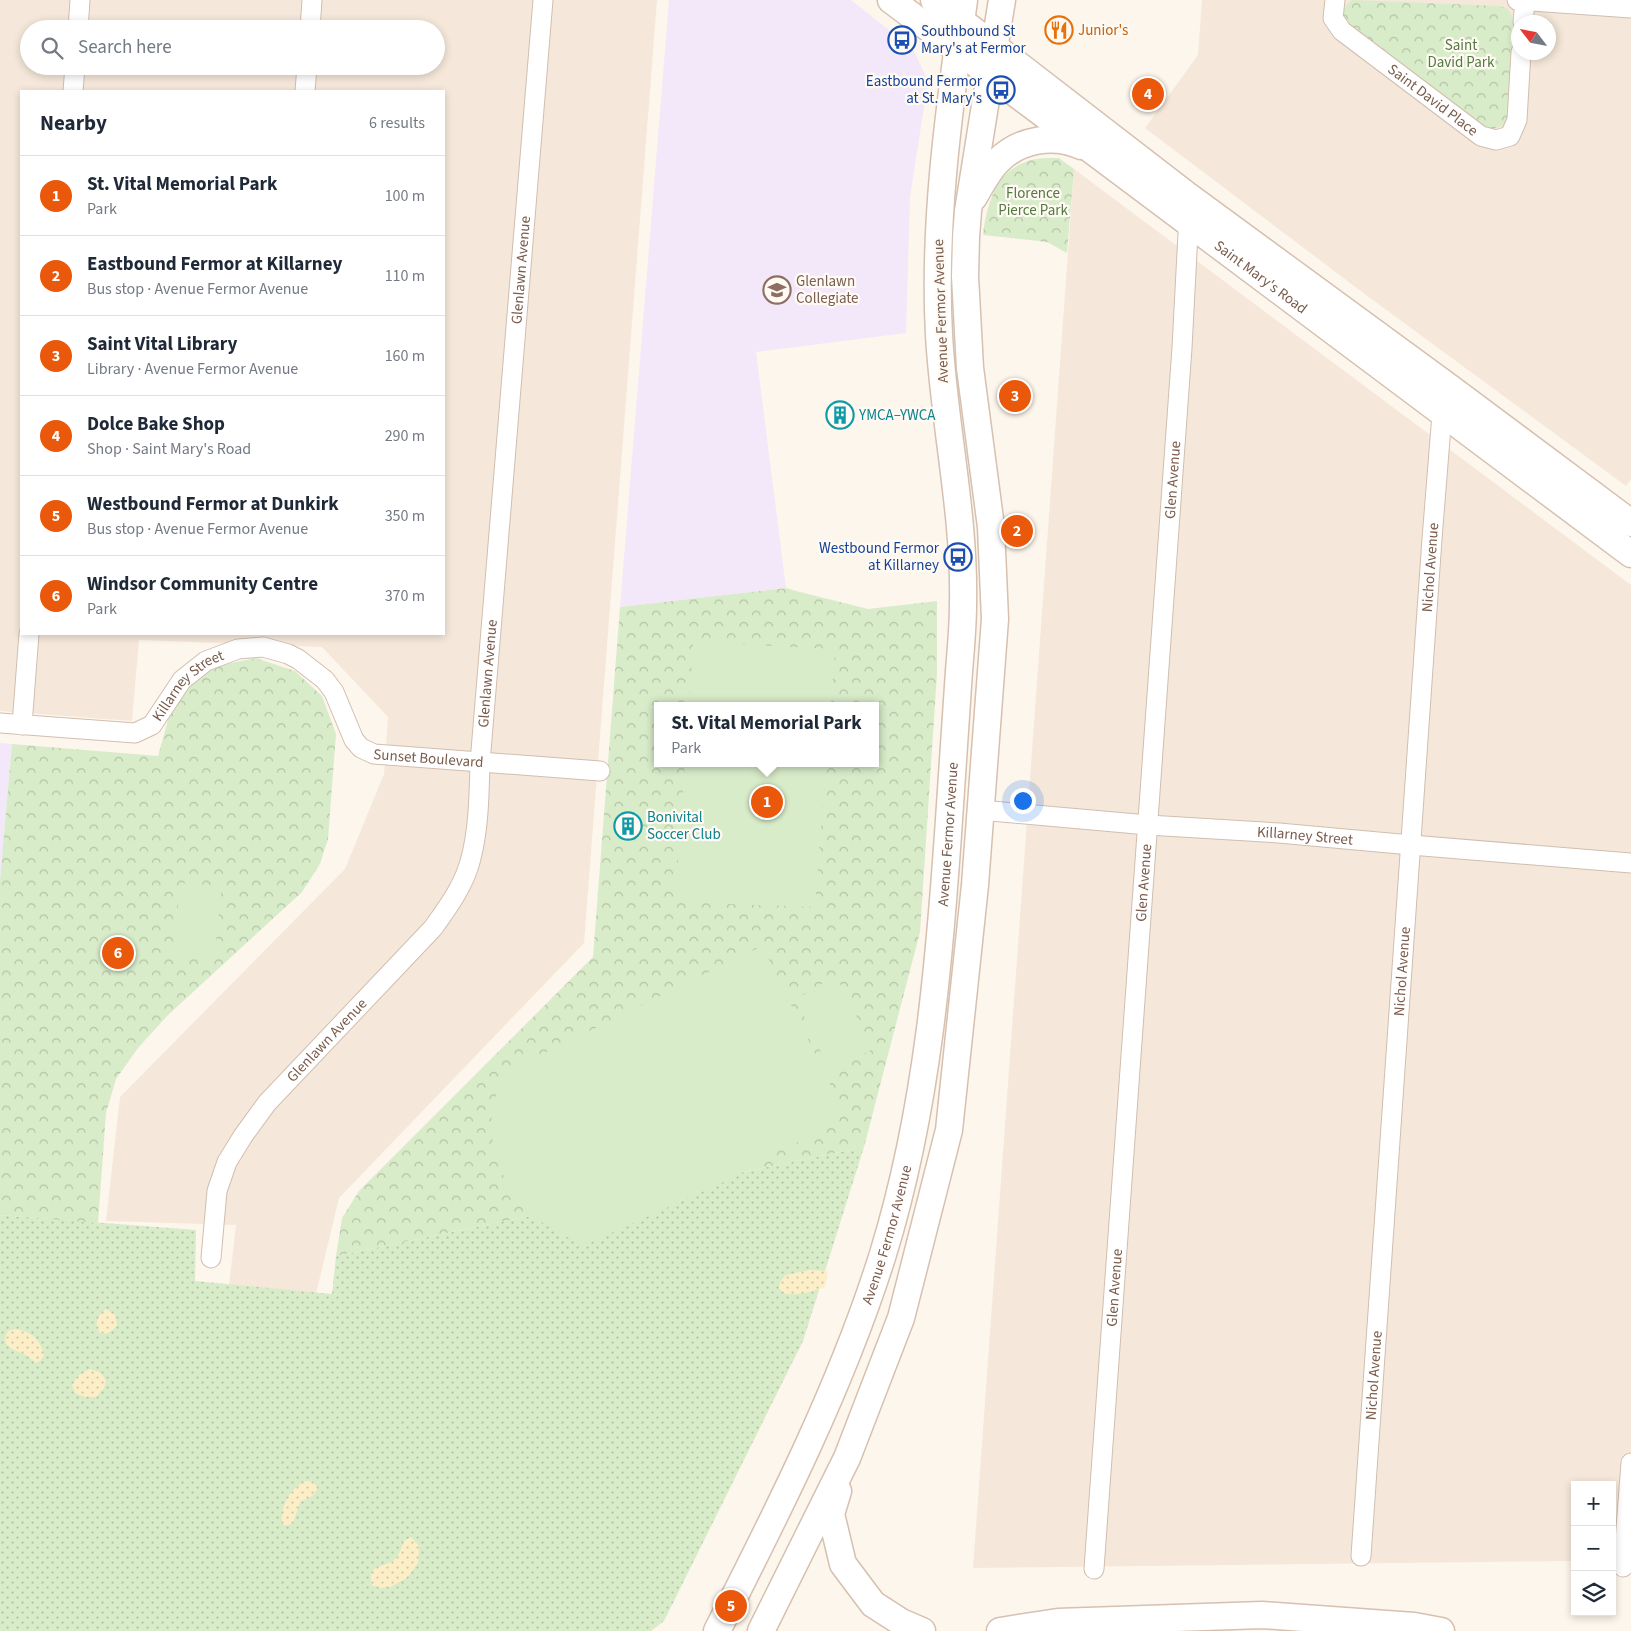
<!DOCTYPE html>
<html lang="en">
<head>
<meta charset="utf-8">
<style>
	body { margin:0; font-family:"Source Sans 3",sans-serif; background:#f2f2f3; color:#1f2937 }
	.controls { position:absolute; right:15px; bottom:15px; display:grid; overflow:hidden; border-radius:0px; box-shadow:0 2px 8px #0003 }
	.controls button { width:45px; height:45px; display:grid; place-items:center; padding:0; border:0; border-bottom:1px solid #e0e1e3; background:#fff; color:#1f2937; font:25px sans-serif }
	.compass { position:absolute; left:1511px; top:15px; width:45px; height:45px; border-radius:50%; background:#fff; box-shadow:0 2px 8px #0003; rotate:302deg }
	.you { position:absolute; left:1022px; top:800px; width:18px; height:18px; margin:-12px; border:4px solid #fff; border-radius:50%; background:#1a73e8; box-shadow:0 0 0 8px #1a73e833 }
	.badge { display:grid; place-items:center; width:32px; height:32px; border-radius:50%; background:#ea580c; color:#fff; font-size:16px; font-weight:700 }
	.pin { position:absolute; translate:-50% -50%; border:2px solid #fff; box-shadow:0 1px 5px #0006 }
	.popup { position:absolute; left:654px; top:702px; width:225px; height:65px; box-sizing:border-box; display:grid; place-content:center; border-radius:0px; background:#fff; filter:drop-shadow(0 1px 4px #0005); font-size:16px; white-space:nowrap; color:#747a83 }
	.popup b { font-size:19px; color:#1f2937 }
	.popup::after { content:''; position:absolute; left:50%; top:100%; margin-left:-10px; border:10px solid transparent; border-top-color:#fff }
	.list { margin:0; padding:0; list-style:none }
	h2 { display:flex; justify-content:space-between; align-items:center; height:65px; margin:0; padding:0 20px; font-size:21px }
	h2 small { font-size:16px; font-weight:400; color:#747a83 }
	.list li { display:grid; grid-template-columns:32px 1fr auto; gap:15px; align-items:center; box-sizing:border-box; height:80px; padding:0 20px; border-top:1px solid #e0e1e3 }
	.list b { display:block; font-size:19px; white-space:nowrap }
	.list p { margin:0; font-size:16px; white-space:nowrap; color:#747a83 }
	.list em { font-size:16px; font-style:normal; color:#747a83 }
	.icon { flex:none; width:28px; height:28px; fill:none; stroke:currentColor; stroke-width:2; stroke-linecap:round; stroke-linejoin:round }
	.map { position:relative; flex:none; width:1631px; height:1631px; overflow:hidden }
	.search { position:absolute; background:#fff; box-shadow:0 2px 8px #0003; left:20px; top:20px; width:425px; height:55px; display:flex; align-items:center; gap:12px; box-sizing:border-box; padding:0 18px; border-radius:28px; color:#747a83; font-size:19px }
	.panel { position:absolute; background:#fff; box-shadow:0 2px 8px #0003; left:20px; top:90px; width:425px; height:545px; border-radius:0px }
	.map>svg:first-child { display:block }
	.residential { fill:#f5e8da; fill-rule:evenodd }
	.education { fill:#f3e8fa }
	.grass { fill:url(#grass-dots) }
	.sand { fill:url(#sand-dots) }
	.park { fill:url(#park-crowns); fill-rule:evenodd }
	.pitch { fill:#d8ecc9 }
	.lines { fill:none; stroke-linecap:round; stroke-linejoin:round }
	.minor-casing { stroke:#d1beb0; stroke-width:21 }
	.secondary-casing { stroke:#d6c0b0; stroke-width:29 }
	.minor { stroke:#fff; stroke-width:19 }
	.secondary { stroke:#fff; stroke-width:26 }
	.labels { text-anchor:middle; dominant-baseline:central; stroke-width:4.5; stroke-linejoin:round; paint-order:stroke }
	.food-label { font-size:15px; fill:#c56008; stroke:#fffaf3; text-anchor:start }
	.transit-label { font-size:15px; fill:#164399; stroke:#fffaf3; text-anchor:end }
	.park-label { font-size:15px; fill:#537a41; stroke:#fffaf3 }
	.street-label { font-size:15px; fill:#7a5c4d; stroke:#fffaf3 }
	.education-label { font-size:15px; fill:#785e54; stroke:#fffaf3; text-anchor:start }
	.culture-label { font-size:15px; fill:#0d838f; stroke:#fffaf3; text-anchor:start }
</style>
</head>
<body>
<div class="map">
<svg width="1631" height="1631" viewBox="0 0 1631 1631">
	<defs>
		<pattern id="grass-dots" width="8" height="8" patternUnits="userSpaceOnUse" patternTransform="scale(1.25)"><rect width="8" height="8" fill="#d8ecc9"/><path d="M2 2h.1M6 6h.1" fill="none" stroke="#b4c2a5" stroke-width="1.8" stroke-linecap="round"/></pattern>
		<pattern id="sand-dots" width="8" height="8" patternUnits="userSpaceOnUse" patternTransform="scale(1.25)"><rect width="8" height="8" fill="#fcefc7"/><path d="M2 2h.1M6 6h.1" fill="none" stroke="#d1c5a4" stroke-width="1.8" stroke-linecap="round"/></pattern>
		<pattern id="park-crowns" width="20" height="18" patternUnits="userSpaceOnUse" patternTransform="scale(1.25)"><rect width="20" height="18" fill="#d8ecc9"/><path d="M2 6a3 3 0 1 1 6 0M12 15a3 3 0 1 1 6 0" fill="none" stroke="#b4c2a5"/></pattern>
	</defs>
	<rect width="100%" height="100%" fill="#fdf6ec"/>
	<g class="residential">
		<path d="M0,0h657l-73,943 -245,255 -23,96 -87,-8 7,-61 -130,-4 14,-124 225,-228 39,-95 4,-57 -66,-70 -183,-7 -7,81 -132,-10zM29,29h407v37h-407zM21,91h423v543h-423z"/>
		<path d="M1202,0h429v479l-5,7 -260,-191 -221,-167 53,-73zM1518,22h30v30h-30z"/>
		<polygon points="1074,169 1631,585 1631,1561 1612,1561 1612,1485 1575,1485 1575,1561 973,1568"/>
	</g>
	<g class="education">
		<polygon points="669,0 851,0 913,49 928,81 910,197 906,333 756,352 786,588 620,607"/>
		<polygon points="0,743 12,744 0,880"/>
	</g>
	<polygon class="grass" points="864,1147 803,1341 664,1621 651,1631 0,1631 0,1215 196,1230 195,1281 332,1294 336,1256"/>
	<g class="sand">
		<path d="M810,1270l18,1 -3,16c-14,5 -25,8 -40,7l-6,-6 1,-6 6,-7z"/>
		<path d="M106,1309l9,6 2,10c-5,6 -8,9 -16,9 -8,-10 -4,-18 5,-25z"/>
		<path d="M15,1329c16,2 25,10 29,26l-3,5 -5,3 -10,-8 -14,-6 -6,-5 -1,-7 3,-6z"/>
		<polygon points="90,1369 101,1373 106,1381 104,1388 96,1397 85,1397 75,1393 72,1385 79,1375"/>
		<path d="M305,1481l8,1 5,6 -6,8 -12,6 -7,21 -7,3 -4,-3c-1,-18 7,-33 23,-42z"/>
		<path d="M411,1537l8,9 -1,17 -11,15 -17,9 -10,1 -8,-3c-6,-23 14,-16 23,-26 5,-4 7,-13 9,-18z"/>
	</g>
	<g class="park">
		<path d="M1352,0l148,6c9,2 11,7 14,16l-3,93 -4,9 -18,6 -8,-2 -125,-91c-9,-13 -22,-24 -4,-37z"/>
		<path d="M1043,158h16l15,11 -7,84 -20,-11 -64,-7c3,-27 12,-61 40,-72 6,-3 13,-4 20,-5z"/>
		<path d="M786,588l14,4 68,17 69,-8v72l-17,259 -56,215 -528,109 6,-38 17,-27 234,-234 27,-350zM658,706h218v57h-218z"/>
		<polygon points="256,658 295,671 322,696 336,734 328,839 320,864 302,892 168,1015 138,1048 116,1079 106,1113 98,1223 0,1215 0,880 12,744 158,756 170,713 196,676 221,665"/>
	</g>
	<g class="pitch">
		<polygon points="693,642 835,649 831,706 689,706"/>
		<polygon points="685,763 826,763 815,907 675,902"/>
		<polygon points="179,883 222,886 214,959 176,955"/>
		<polygon points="762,946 840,1104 841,1112 837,1124 772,1154 739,1175 583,1246 531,1216 515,1199 494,1156 491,1121 499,1081 508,1071"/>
		<polygon points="836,976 873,1049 830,1071 796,999"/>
	</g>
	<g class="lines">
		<g class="minor-casing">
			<g id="minor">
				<path id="s1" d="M1335,0l-2,18 9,13 139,105 15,4 14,-4 7,-16 4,-68"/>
				<polyline points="1517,0 1631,8"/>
				<polyline points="1523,22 1525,1"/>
				<polyline points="78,29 80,0"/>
				<polyline points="310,29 312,0"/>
				<polyline points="73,91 75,66"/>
				<polyline points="305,91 307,66"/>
				<path id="s2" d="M0,723l135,10 17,-8 30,-45 24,-19 32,-12 25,-2 25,7 10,5 27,21 9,12 20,48 7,8 13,6 226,17"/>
				<polyline points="22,725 29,634"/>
				<path id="s3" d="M980,810l168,15 131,8 132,12 220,18"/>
				<path id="s4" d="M211,1258l6,-67 10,-29 16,-26 24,-33 166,-175c15,-21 32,-44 38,-70 8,-31 8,-64 9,-95l63,-763"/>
				<path id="s5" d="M1361,1556l71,-1017 10,-125 3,-11"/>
				<polyline points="1623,1567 1631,1463"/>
				<path id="s6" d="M1094,1569l88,-1221 7,-134"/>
			</g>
		</g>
		<g class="secondary-casing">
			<g id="secondary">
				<path id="s7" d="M891,0l740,554"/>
				<polyline points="934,0 1188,196 1450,388 1631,523"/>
				<path d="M974,197c7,-12 14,-26 24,-36 22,-22 55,-27 83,-15"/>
				<polyline points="838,1491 831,1514 843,1564 873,1604 901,1622 922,1631"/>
				<path id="s8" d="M717,1631c62,-122 125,-246 166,-377 45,-146 57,-297 67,-449 3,-45 6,-89 9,-134 2,-23 4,-45 4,-67 2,-90 -19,-179 -24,-269 -6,-112 10,-224 25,-335"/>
				<polyline points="761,1631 847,1458 901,1318 949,1130 975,885 995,619 991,527 970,368 965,276 966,237 968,211 1002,0"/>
				<polyline points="1000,1631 1058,1622 1262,1615 1414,1626 1441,1631"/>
			</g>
		</g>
		<use href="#minor" class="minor"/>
		<use href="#secondary" class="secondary"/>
	</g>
	<defs>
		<g id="restaurant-ring" transform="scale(1.4375)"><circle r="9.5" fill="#fffaf3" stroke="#e8710a" stroke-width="1.5"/><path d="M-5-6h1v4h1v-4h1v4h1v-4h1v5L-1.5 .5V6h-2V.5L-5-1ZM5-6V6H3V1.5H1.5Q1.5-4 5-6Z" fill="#e8710a"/></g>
		<g id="bus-ring" transform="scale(1.4375)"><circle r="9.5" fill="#fffaf3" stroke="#1a4fb4" stroke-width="1.5"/><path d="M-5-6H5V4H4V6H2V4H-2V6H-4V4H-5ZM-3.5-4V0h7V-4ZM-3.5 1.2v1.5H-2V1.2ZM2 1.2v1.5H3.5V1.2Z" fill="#1a4fb4"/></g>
		<g id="school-ring" transform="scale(1.4375)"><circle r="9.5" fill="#fffaf3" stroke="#8d6e63" stroke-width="1.5"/><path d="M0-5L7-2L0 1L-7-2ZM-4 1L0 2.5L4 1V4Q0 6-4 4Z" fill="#8d6e63"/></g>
		<g id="building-ring" transform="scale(1.4375)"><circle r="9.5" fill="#fffaf3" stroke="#0f9aa8" stroke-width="1.5"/><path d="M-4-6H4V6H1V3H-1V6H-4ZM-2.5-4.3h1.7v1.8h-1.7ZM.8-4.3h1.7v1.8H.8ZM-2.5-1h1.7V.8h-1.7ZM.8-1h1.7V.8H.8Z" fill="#0f9aa8"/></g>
	</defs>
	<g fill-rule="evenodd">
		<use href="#restaurant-ring" x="1059" y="30"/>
		<use href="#bus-ring" x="902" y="40"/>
		<use href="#bus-ring" x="1001" y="90"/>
		<use href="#school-ring" x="777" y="290"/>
		<use href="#building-ring" x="840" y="415"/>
		<use href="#bus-ring" x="958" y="557"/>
		<use href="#building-ring" x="628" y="826"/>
	</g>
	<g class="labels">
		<g class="food-label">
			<text x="1078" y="30">Junior's</text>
		</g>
		<g class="transit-label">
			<text x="921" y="31" text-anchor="start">Southbound St<tspan x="921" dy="17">Mary's at Fermor</tspan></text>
			<text x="982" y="81">Eastbound Fermor<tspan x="982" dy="17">at St. Mary's</tspan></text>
			<text x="939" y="548">Westbound Fermor<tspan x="939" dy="17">at Killarney</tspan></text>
		</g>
		<g class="park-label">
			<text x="1461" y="45">Saint<tspan x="1461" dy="17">David Park</tspan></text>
			<text x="1033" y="193">Florence<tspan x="1033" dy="17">Pierce Park</tspan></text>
		</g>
		<g class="street-label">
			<text stroke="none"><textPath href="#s1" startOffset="148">Saint David Place</textPath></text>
			<text stroke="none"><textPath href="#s4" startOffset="1081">Glenlawn Avenue</textPath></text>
			<text stroke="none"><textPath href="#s7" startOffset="462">Saint Mary's Road</textPath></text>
			<text transform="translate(941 311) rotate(-92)">Avenue Fermor Avenue</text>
			<text stroke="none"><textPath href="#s6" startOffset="1092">Glen Avenue</textPath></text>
			<text stroke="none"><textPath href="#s5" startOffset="991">Nichol Avenue</textPath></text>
			<text stroke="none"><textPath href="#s4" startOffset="676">Glenlawn Avenue</textPath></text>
			<text stroke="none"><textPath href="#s2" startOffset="209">Killarney Street</textPath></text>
			<text stroke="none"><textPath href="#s2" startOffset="516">Sunset Boulevard</textPath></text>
			<text stroke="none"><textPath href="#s8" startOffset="838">Avenue Fermor Avenue</textPath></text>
			<text stroke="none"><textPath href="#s3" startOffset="326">Killarney Street</textPath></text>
			<text stroke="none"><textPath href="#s6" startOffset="688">Glen Avenue</textPath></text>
			<text stroke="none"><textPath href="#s5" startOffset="586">Nichol Avenue</textPath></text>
			<text stroke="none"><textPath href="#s4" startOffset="256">Glenlawn Avenue</textPath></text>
			<text stroke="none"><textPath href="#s8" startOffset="432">Avenue Fermor Avenue</textPath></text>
			<text stroke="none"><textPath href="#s6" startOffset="282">Glen Avenue</textPath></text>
			<text stroke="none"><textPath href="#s5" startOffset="181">Nichol Avenue</textPath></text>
		</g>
		<g class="education-label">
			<text x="796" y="281">Glenlawn<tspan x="796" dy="17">Collegiate</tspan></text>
		</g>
		<g class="culture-label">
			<text x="859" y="415">YMCA–YWCA</text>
			<text x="647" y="817">Bonivital<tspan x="647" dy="17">Soccer Club</tspan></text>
		</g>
	</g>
</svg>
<div class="controls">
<button>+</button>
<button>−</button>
<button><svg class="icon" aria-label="layers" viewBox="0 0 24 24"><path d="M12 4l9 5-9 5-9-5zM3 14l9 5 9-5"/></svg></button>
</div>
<svg class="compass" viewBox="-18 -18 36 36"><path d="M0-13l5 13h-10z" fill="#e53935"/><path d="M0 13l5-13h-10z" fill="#747a83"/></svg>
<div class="you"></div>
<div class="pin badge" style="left:767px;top:802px">1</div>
<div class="popup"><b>St. Vital Memorial Park</b>Park</div>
<div class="pin badge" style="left:1017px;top:531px">2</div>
<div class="pin badge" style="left:1015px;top:396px">3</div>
<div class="pin badge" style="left:1148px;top:94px">4</div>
<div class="pin badge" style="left:731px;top:1606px">5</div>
<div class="pin badge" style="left:118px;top:953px">6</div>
<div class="search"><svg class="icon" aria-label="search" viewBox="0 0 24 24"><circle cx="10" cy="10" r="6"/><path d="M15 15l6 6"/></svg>Search here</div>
<section class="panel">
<h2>Nearby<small>6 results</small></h2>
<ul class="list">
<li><span class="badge">1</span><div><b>St. Vital Memorial Park</b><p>Park</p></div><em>100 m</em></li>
<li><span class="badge">2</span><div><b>Eastbound Fermor at Killarney</b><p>Bus stop · Avenue Fermor Avenue</p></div><em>110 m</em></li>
<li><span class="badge">3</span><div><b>Saint Vital Library</b><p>Library · Avenue Fermor Avenue</p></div><em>160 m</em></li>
<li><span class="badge">4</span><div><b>Dolce Bake Shop</b><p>Shop · Saint Mary's Road</p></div><em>290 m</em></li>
<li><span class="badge">5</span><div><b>Westbound Fermor at Dunkirk</b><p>Bus stop · Avenue Fermor Avenue</p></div><em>350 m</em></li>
<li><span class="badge">6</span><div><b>Windsor Community Centre</b><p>Park</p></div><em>370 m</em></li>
</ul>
</section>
</div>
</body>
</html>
